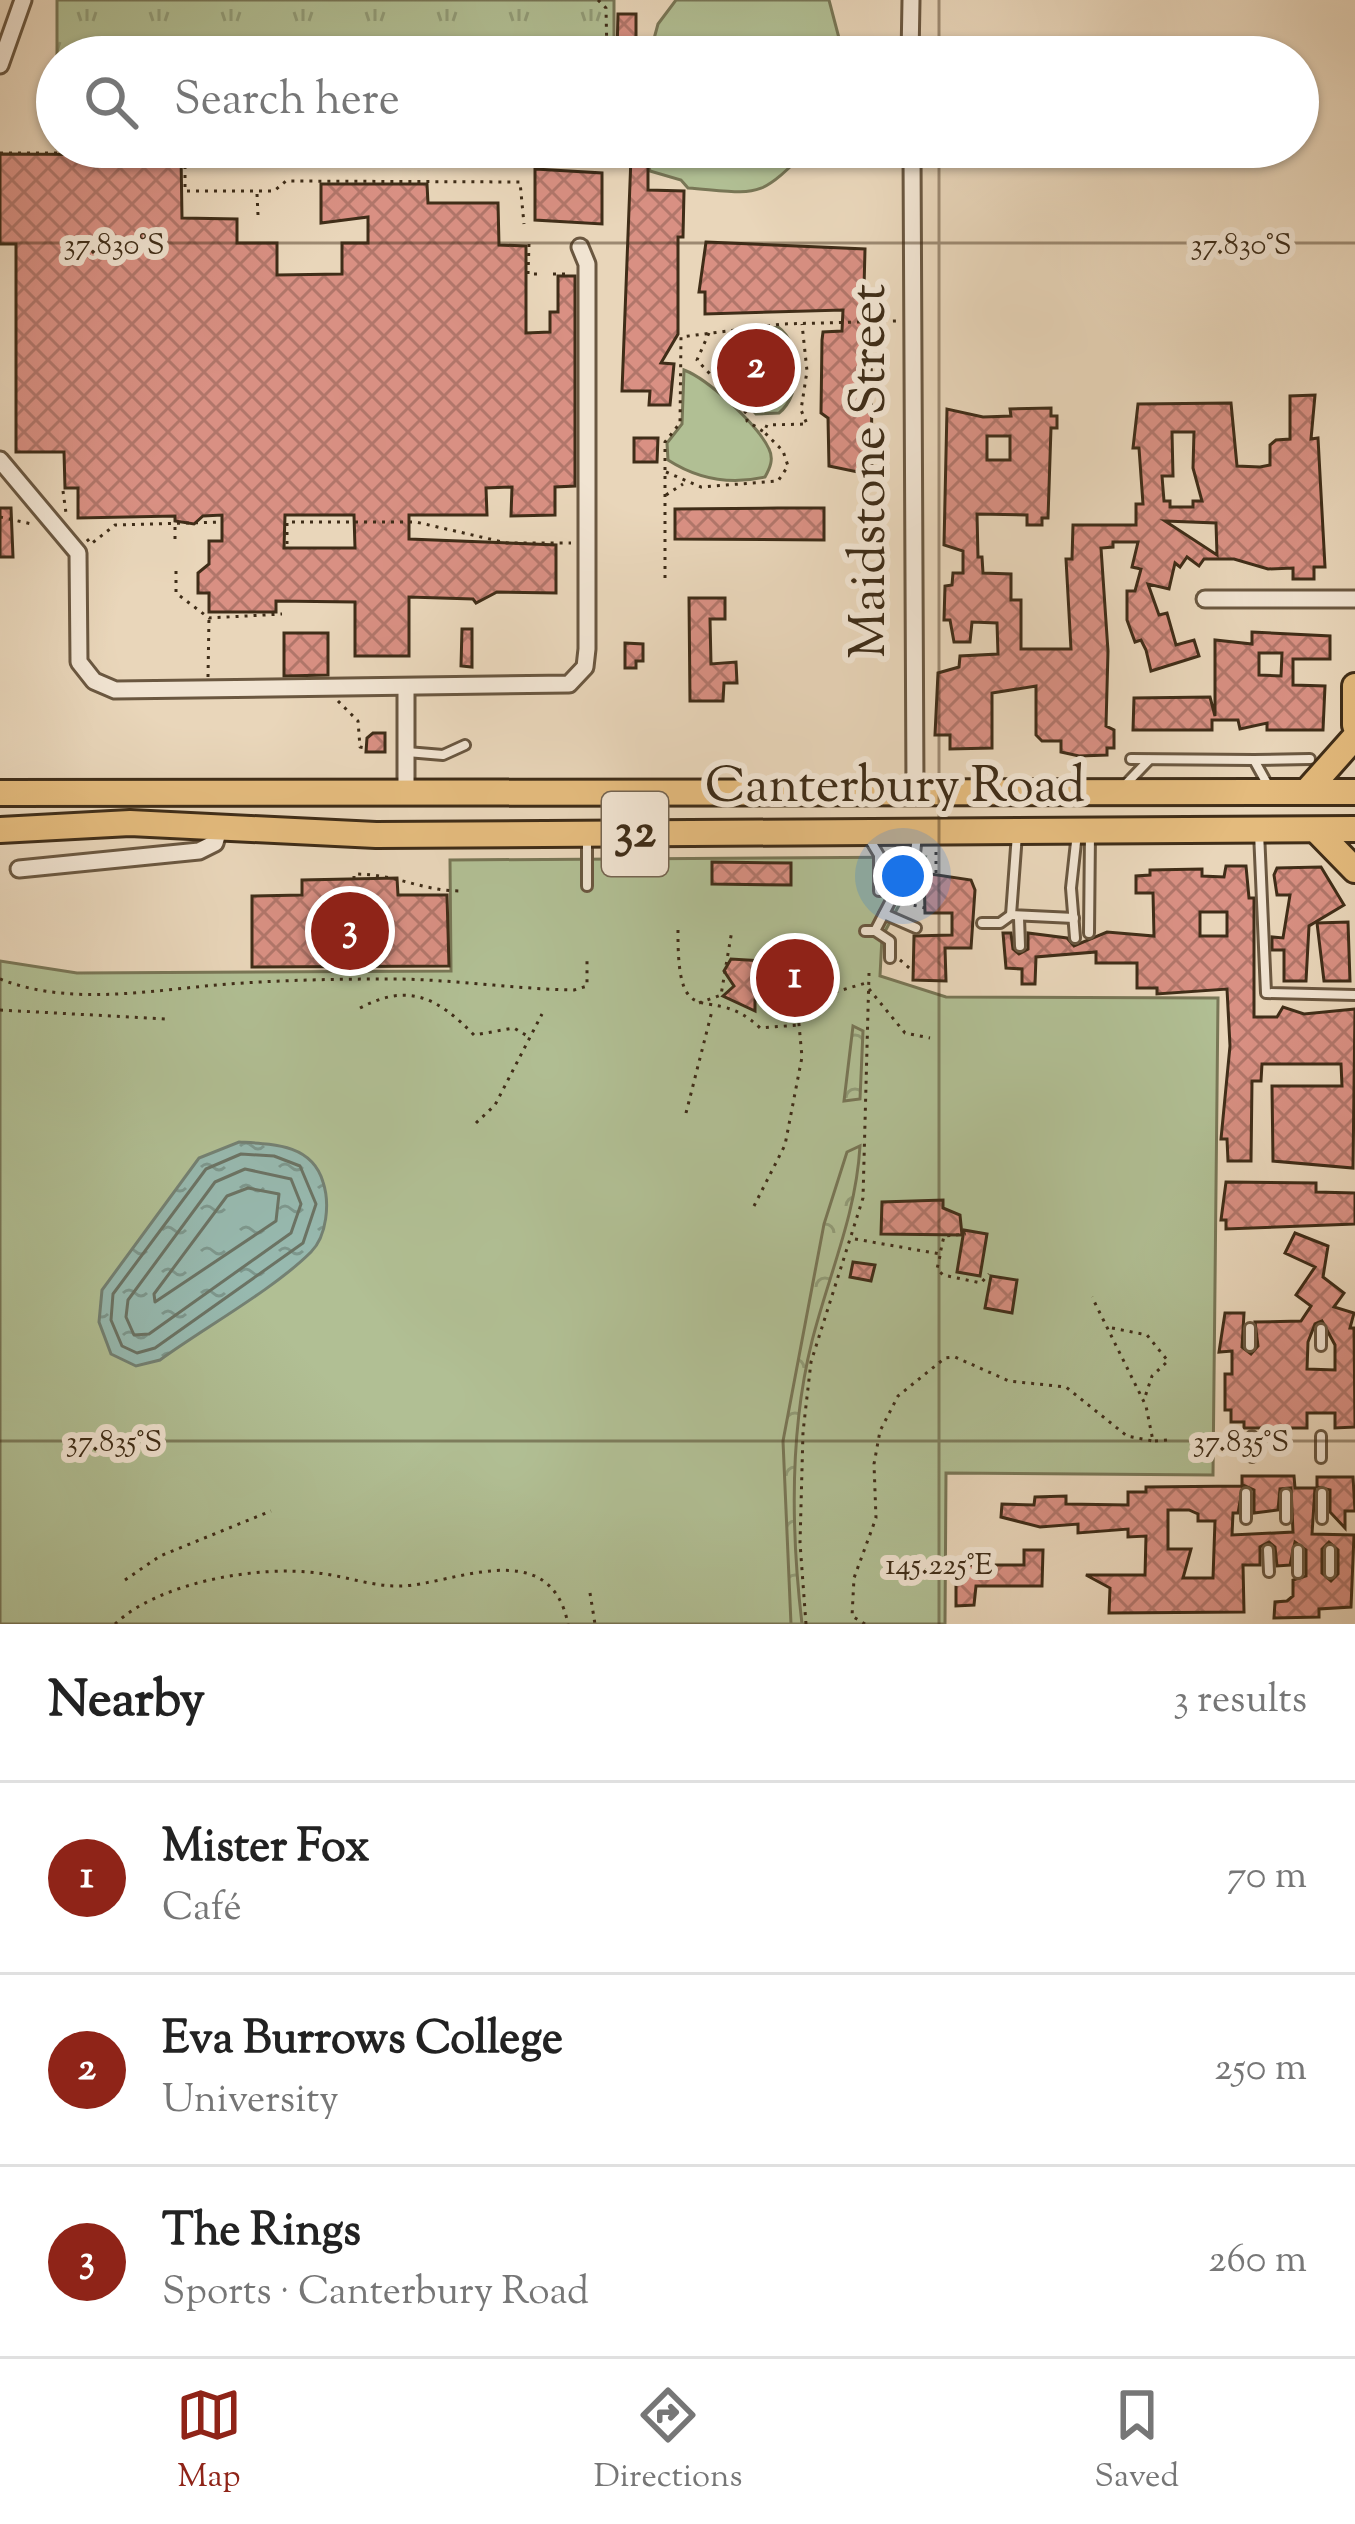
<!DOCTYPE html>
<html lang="en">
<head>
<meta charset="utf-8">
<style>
	body { margin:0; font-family:"Sorts Mill Goudy",serif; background:#f2f2f2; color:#222 }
	.you { position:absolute; left:903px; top:876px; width:42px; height:42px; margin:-30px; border:9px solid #fff; border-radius:50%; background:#1a73e8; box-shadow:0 0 0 18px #1a73e833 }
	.badge { display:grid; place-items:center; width:78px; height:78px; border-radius:50%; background:#8f2418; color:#fff; font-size:39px; font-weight:700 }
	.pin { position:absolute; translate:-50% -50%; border:6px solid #fff; box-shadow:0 3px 12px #0006 }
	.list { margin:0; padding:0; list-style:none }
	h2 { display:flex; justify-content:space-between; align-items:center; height:156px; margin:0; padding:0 48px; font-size:51px }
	h2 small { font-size:39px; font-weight:400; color:#767676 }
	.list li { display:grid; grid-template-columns:78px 1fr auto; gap:36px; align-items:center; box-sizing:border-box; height:192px; padding:0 48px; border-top:3px solid #e0e0e0 }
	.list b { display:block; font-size:45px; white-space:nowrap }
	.list p { margin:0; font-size:39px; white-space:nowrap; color:#767676 }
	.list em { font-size:39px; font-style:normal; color:#767676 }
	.icon { flex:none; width:66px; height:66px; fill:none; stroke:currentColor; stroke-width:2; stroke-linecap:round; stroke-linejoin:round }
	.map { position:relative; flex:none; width:1355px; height:1624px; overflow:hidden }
	.search { position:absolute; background:#fff; box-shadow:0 3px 9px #0004; left:36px; right:36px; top:36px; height:132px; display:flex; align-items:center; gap:30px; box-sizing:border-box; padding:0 42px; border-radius:66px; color:#767676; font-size:45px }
	.sheet { height:732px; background:#fff }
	nav { display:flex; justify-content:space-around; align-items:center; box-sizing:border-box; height:168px; border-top:3px solid #e0e0e0; background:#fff; font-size:33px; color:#767676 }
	nav a { display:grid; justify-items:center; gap:6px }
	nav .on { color:#8f2418 }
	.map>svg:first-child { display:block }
	.grass { fill:#b1bf94; stroke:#787656; stroke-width:3 }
	.forest { fill:url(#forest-crowns); stroke:#787656; stroke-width:3 }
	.park { fill:url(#park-tufts); stroke:#787656; stroke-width:3 }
	.water { fill:url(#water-ripples); stroke:#748173; stroke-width:3 }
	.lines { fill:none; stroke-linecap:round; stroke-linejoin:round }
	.shore { stroke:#6b7364; stroke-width:3 }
	.building { fill:url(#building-cross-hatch); stroke:#3f2d18; stroke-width:3; fill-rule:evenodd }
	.lane-casing { stroke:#6a5740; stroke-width:14 }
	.street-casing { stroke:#6a5740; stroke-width:21 }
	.primary-casing { stroke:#3f2d18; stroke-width:30 }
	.path { stroke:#3f2d18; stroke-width:3; stroke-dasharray:3 6; stroke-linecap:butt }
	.lane { stroke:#f1e4d2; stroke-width:8 }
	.street { stroke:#f1e4d2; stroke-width:15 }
	.primary { stroke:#e4bb7d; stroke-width:24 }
	.ticks { fill:none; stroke:#3f2d18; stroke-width:3; stroke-opacity:0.45 }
	.labels { text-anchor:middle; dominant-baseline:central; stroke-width:12; stroke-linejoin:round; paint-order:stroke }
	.shield { fill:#f1e4d2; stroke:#746450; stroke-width:3 }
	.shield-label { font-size:48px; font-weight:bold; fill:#3f2d18 }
	.street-label { font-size:51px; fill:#3f2d18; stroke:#f1e4d2 }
	.ticks-label { font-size:30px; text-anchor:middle; fill:#3f2d18; stroke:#f1e4d2; stroke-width:12; stroke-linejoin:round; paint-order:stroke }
</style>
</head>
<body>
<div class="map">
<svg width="1355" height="1624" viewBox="0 0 1355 1624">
	<defs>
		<pattern id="forest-crowns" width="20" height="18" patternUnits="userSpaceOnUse" patternTransform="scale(3)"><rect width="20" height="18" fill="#b1bf94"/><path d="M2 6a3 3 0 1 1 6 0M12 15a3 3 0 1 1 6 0" fill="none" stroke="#919c78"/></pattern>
		<pattern id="park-tufts" width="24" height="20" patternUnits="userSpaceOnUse" patternTransform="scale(3)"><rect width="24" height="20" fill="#b1bf94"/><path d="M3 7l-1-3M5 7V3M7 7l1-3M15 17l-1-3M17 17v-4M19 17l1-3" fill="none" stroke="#919c78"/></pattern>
		<pattern id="water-ripples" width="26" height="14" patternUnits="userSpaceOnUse" patternTransform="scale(3)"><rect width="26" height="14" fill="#97b9af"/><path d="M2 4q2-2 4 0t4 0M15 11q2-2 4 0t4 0" fill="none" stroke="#7d978d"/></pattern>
		<pattern id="building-cross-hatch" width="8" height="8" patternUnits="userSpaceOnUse" patternTransform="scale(3)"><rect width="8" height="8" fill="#d99083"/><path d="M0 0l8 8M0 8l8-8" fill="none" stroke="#b1766a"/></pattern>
	</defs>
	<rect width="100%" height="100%" fill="#e9d6ba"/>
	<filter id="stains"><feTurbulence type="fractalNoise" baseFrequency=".00167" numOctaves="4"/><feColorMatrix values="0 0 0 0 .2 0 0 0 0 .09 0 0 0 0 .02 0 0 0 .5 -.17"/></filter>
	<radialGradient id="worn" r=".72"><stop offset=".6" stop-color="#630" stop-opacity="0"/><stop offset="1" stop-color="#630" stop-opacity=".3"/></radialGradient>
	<g class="grass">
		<polygon points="676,0 829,0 844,57 649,57 658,24"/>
		<path d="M630,147h181c-55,53 -48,47 -123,41l-7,-8 -31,-9 -4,-15z"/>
		<path d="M778,327c24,17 24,68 1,86l-23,1 -39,-43 1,-23 13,-13z"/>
		<path d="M684,370c24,9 74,55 85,79 5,10 1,19 -4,28 -35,8 -66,3 -97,-17l-1,-17 15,-19z"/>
		<polygon points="925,857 882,937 880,976 946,997 1218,998 1213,1475 946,1473 945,1624 0,1624 0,961 77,973 451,971 450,860"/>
	</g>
	<g class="forest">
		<polygon points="853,1026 863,1031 860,1099 844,1101"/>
		<path d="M860,1146c-4,69 -31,128 -48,195 -23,92 -21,190 -10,283h-11l-8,-183 41,-217 23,-72z"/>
	</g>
	<polygon class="park" points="57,0 614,0 614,57 57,57 57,147 615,148 57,148"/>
	<path class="water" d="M239,1142c34,2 73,2 84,40 7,21 4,54 -12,70 -37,37 -107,76 -151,108l-24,6 -25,-12 -12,-32 3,-32 97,-132z"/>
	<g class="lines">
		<g class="shore">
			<polygon points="241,1154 274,1156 300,1166 316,1204 303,1243 155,1348 137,1353 122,1346 111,1320 113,1294 206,1169"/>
			<polygon points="245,1169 291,1179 301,1204 291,1233 149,1334 134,1335 126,1317 128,1300 215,1182"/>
			<polygon points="248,1188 279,1194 276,1221 155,1302 154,1294 227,1196"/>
		</g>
	</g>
	<g class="building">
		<polygon points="618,14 636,14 636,53 617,53"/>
		<path d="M0,154l181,1 1,63 55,1v24h40v32l65,-1v-31h26v-26l-47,6v-39h106l1,19h70l1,42 27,1v87l24,-1v-20h8v-36h17v210l-20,1v28l-44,1 1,-29 -26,1 1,27h-78v24l147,6v48l-59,-1 -21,11 -3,-4 -64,-2v59h-54v-54l-79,-1v11h-67v-19h-11v-20l11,-9v-23h13v-26l-19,1 -9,8 -19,-3v-5l-97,2v-30h-13l-1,-36h-48v-208h-16zM285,515h69l1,33h-71z"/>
		<polygon points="631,157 648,158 648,190 684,191 683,237 678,237 678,334 661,363 674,364 670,405 649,405 650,391 622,391"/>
		<polygon points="535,169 602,173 602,224 535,220"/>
		<polygon points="706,242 865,249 863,328 871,332 872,475 829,466 828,418 821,413 822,340 823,332 842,331 843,310 705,314 705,292 699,292"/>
		<path d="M1315,395l-4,44 7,-1 7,129h-11v12h-21v-11l-25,1 -34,-10h-30l-5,7 -12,-9 -7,10 -5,-4 -6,26 -21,-5 11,31 8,-2 9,32 18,-5 5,16 -48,15 -5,-21 -5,-10 -6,2 -8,-22v-29h8l6,-22 -9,-2 6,-25h-25v5l-12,1 7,103 -2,75 8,4v18h-7v7l-28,1 -18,-4v-11h-19l-6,-6v-49l-44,7v55l-42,1v-14h-15l3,-62 21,-6 1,-11 38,-2 -1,-31 -25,-1 -2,20h-16l-4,-22h-6l1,-34 7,-1 1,-12h10v-22l-19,-6 3,-136 36,8 28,-1 -1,-7 41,-1v8h6v12h-6l-3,90h-6v7h-15v-10l-50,-1 1,43h4l1,16 28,1v26h10v49h50l-5,-90h6l1,-34h63v-21h7l-4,-56h-6l5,-44 93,-1 6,63 23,1 10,-2v-20l6,-5 14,-1v-43zM1172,432h22l-1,36 9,33h-9v6h-23v-6h-6l-2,-25h11zM987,436h23v24h-23zM1165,521l51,2 1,32z"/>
		<polygon points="634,438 658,438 657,462 634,462"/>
		<polygon points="0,508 11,508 13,557 0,557"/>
		<polygon points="778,508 824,508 824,540 675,539 675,509"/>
		<polygon points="689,598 725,598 725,619 710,619 711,664 736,662 737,683 724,683 723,701 690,701"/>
		<polygon points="462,629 472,629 472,667 461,666"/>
		<path d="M1252,632l78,4v23h-37v26l32,1 -2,44h-56v-7l-27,6 -2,-9h-26v10h-79l1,-32 76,-1 5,19v-76l37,4zM1259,653h23l-1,23 -22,-1z"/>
		<polygon points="284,633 328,633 328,675 284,676"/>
		<polygon points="625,643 643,644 643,661 636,661 636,668 625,668"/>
		<polygon points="373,733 385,733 385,752 366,752 367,738"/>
		<polygon points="712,862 791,863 791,885 712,884"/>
		<path d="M1226,866h20l3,32h5v119h23l6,-10 21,7 51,-5 -2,159 -80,-7 -1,-75h70l-1,-22h-79l-1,17h-9l-1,80h-23l-1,-22h-6l9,-93 -3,-57 -70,5v-6h-20v-25h-41v-11l-60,5 -1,27h-13v-15l-16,-1 -3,-35h8l2,16 6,5 9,-5v-16l39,5 7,8 33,-14 47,4 -1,-43h-17v-17l14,-1v-5l52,-1v7l22,1zM1200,912h27v24h-27z"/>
		<polygon points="1321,867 1344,905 1309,926 1306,981 1284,981 1284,950 1272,950 1272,937 1283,938 1290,895 1277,895 1274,875 1277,868"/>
		<polygon points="924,873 971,880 975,890 971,948 945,948 946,981 913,980 914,936 952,935 952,913 925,913"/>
		<polygon points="397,878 398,895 447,895 449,966 252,967 252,896 302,895 302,880"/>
		<polygon points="1348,922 1350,981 1324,981 1317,923"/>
		<polygon points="800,955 815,955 815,964 836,964 836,991 800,991 791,993 791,1000 755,1000 755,1011 723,996 734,986 724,971 731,959 800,963"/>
		<polygon points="1226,1182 1316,1183 1316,1192 1355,1193 1355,1224 1226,1229 1226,1220 1221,1220"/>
		<polygon points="943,1200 943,1208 960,1215 962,1235 881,1234 882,1202"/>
		<polygon points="964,1230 987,1234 980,1276 957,1272"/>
		<path d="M1295,1233l33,13 -5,31 21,16 -10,14 20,6 -4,15h4l1,99 -20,1v-15h-28v15h-63v-6h-13v-12h-6v-36h7v-23l-13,1 6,-39h19l-2,34 9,7 7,-8 -3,-24 46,-1 10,-15 -15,-11 19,-28 -30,-14zM1322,1321l13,24v25l-28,-1 1,-27 7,-18z"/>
		<polygon points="853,1262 875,1265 871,1281 850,1277"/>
		<polygon points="991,1276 1017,1280 1012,1313 985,1308"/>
		<path d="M1242,1476h52l1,12h20l-3,46 42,1 -3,72 -32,2v8l-45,1 1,-16 12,-1 6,-5v-16l13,-4v-26l-11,-8 -5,23 -13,1 -2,-19 -6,-5 -9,5v18h-17l1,47 -135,1 1,-25 -24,-13h59l1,-39 -18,1v-8l-50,4v-9l-38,3 -39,-10 1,-13 32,1 1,-8 31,-1v8l62,1v-13h18v-5l96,-1zM1243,1485l11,5v23l24,-3 2,-21 11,-1 2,44 -61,3 1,-22h5zM1168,1510h21l9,4v7h17l-2,57h-30l8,-29h-23zM1329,1542l9,8v24l-7,7 -9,-8v-24z"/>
		<polygon points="1317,1477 1353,1477 1355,1511 1345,1511 1345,1528 1330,1512 1330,1490 1317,1487"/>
		<polygon points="1024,1550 1043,1550 1042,1586 976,1586 974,1605 956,1606 956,1565 1024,1565"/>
	</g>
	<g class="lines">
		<g class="lane-casing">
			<g id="lane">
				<polyline points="407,752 443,755 465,745"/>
				<polyline points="1131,759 1254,760 1269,787"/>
				<polyline points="1254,760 1310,759"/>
				<polyline points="1126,784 1149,760"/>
				<polyline points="1259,832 1266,993 1355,995"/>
				<polyline points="1017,834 1011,915 1074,918"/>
				<polyline points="587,835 587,886"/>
				<polyline points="870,840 879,855 879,891 898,885"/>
				<polyline points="884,914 916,928"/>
				<polyline points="1019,918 1020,946"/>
				<polyline points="982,923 1000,923 1011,915"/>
				<polyline points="865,931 875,931 915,854 917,835"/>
				<polyline points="875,931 890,941 890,958"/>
				<polyline points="1089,933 1090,833"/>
				<polyline points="1075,938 1071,888 1077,833"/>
				<polyline points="1321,1329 1321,1346"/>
				<polyline points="1250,1346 1250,1328"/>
				<polyline points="1252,1436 1252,1457"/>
				<polyline points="1321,1436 1321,1458"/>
				<polyline points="1322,1493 1322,1519"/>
				<polyline points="1246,1519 1246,1493"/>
				<polyline points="1286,1519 1286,1494"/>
				<polyline points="1268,1550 1269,1572"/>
				<polyline points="1298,1550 1298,1573"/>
				<polyline points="1330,1550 1330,1573"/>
			</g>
		</g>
		<g class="street-casing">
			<g id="street">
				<polyline points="910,57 911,0"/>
				<polyline points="0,65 23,0"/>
				<polyline points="912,152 915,790"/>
				<polyline points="0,460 78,553 79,662 94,681 115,690 569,684 585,667 587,649 587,264 580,247"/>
				<polyline points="1205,599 1355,599"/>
				<polyline points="406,794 406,688"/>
				<polyline points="19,869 199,851 215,843 220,826"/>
			</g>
		</g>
		<g class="primary-casing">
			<g id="primary">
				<polyline points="1355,686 1355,725"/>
				<polyline points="1306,792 1355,737"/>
				<polyline points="0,793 1355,792"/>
				<polyline points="0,830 130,823 376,835 1355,829"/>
				<polyline points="1316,830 1355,870"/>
			</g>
		</g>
		<g class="path">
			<polyline points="598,0 606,8 607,57"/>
			<polyline points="0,153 185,153 185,191 274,191 286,181 520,182 524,224"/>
			<polyline points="257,194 258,215"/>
			<polyline points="529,244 528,274 540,274"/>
			<polyline points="553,274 569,274"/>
			<polyline points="709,333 697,360 747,414 747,421 764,432 767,425 807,424 801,410 807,371 802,324"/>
			<polyline points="666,472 701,487 778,481 788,466 783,451 764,432"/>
			<polyline points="63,491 66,513"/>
			<polyline points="666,495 683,484"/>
			<polyline points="0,517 32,524"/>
			<polyline points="175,527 175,540"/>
			<polyline points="87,539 91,544 115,525 222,522"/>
			<polyline points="287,544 287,522 416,522 507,543 571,543"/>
			<polyline points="176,571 176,593 209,618 282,614"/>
			<polyline points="665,578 665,442 680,423 681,337 782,324 896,321"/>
			<polyline points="208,677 209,618"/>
			<polyline points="338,701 358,721 360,747 366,748"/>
			<polyline points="936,873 936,852"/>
			<path d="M354,879v-5c42,0 65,16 105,17"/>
			<polyline points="905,903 925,908"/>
			<path d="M678,930c-1,111 32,49 82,98l38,-3"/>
			<polyline points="900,960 914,972"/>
			<path d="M0,979c69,27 146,12 217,6 58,-5 117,-6 174,-6 61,0 122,10 183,11l13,-4v-30"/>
			<polyline points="869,989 905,1033 930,1038"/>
			<polyline points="699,1003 721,995 732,930"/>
			<path d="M360,1008c49,-26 78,-10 114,27l40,-7 15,9"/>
			<polyline points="0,1010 166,1019"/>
			<polyline points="686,1113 712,1011"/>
			<polyline points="476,1123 495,1105 542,1014"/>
			<polyline points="754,1206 785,1145 802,1057 797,1003 866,983"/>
			<polyline points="855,1239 940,1254 944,1236 966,1234"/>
			<polyline points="940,1256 937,1269 943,1275 981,1283 989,1274"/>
			<polyline points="1112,1328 1147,1335 1168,1361 1152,1376 1144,1400"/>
			<polyline points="1155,1441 1167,1440"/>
			<polyline points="125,1580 160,1556 271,1511"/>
			<polyline points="590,1593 595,1624"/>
			<path d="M115,1624c44,-42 144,-59 203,-51 28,3 55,14 83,13 50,-1 149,-53 167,38"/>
			<polyline points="806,1624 800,1543 803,1432 811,1362 863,1198 869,973"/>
			<polyline points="865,1624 852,1616 854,1578 876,1518 874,1464 880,1431 898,1396 945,1358 955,1357 1009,1381 1066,1387 1127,1436 1153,1441 1146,1406 1092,1297"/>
		</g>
		<use href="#lane" class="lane"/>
		<use href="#street" class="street"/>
		<use href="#primary" class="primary"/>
	</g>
	<path class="ticks" d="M939,0v57M939,147v1477M0,243h1355M0,1441h1355"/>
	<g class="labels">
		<rect class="shield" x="602" y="792" width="66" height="84" rx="9"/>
		<g class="shield-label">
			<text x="635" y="834">32</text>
		</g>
		<g class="street-label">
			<text transform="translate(871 471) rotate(-90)">Maidstone Street</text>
			<text x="895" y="788">Canterbury Road</text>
		</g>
	</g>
	<g class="ticks-label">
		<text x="114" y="254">37.830°S</text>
		<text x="1241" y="254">37.830°S</text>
		<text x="114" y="1451">37.835°S</text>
		<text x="1241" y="1451">37.835°S</text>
		<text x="939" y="1574">145.225°E</text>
	</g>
	<rect width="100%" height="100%" filter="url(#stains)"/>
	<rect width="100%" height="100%" fill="url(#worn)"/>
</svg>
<div class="you"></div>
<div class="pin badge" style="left:795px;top:978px">1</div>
<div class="pin badge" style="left:756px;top:368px">2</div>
<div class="pin badge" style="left:350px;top:931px">3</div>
<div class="search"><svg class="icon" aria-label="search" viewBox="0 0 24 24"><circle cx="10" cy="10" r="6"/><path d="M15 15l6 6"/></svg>Search here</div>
</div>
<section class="sheet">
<h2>Nearby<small>3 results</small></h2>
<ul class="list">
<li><span class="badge">1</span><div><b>Mister Fox</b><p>Café</p></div><em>70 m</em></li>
<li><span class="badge">2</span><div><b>Eva Burrows College</b><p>University</p></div><em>250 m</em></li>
<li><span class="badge">3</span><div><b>The Rings</b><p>Sports · Canterbury Road</p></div><em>260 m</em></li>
</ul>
</section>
<nav>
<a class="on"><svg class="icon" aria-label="map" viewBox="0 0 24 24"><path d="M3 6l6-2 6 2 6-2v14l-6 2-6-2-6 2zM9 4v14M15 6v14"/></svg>Map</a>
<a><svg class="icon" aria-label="directions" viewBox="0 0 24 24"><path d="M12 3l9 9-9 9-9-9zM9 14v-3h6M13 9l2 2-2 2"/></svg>Directions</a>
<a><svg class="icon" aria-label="saved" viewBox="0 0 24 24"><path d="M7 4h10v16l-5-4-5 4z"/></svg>Saved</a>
</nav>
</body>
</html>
